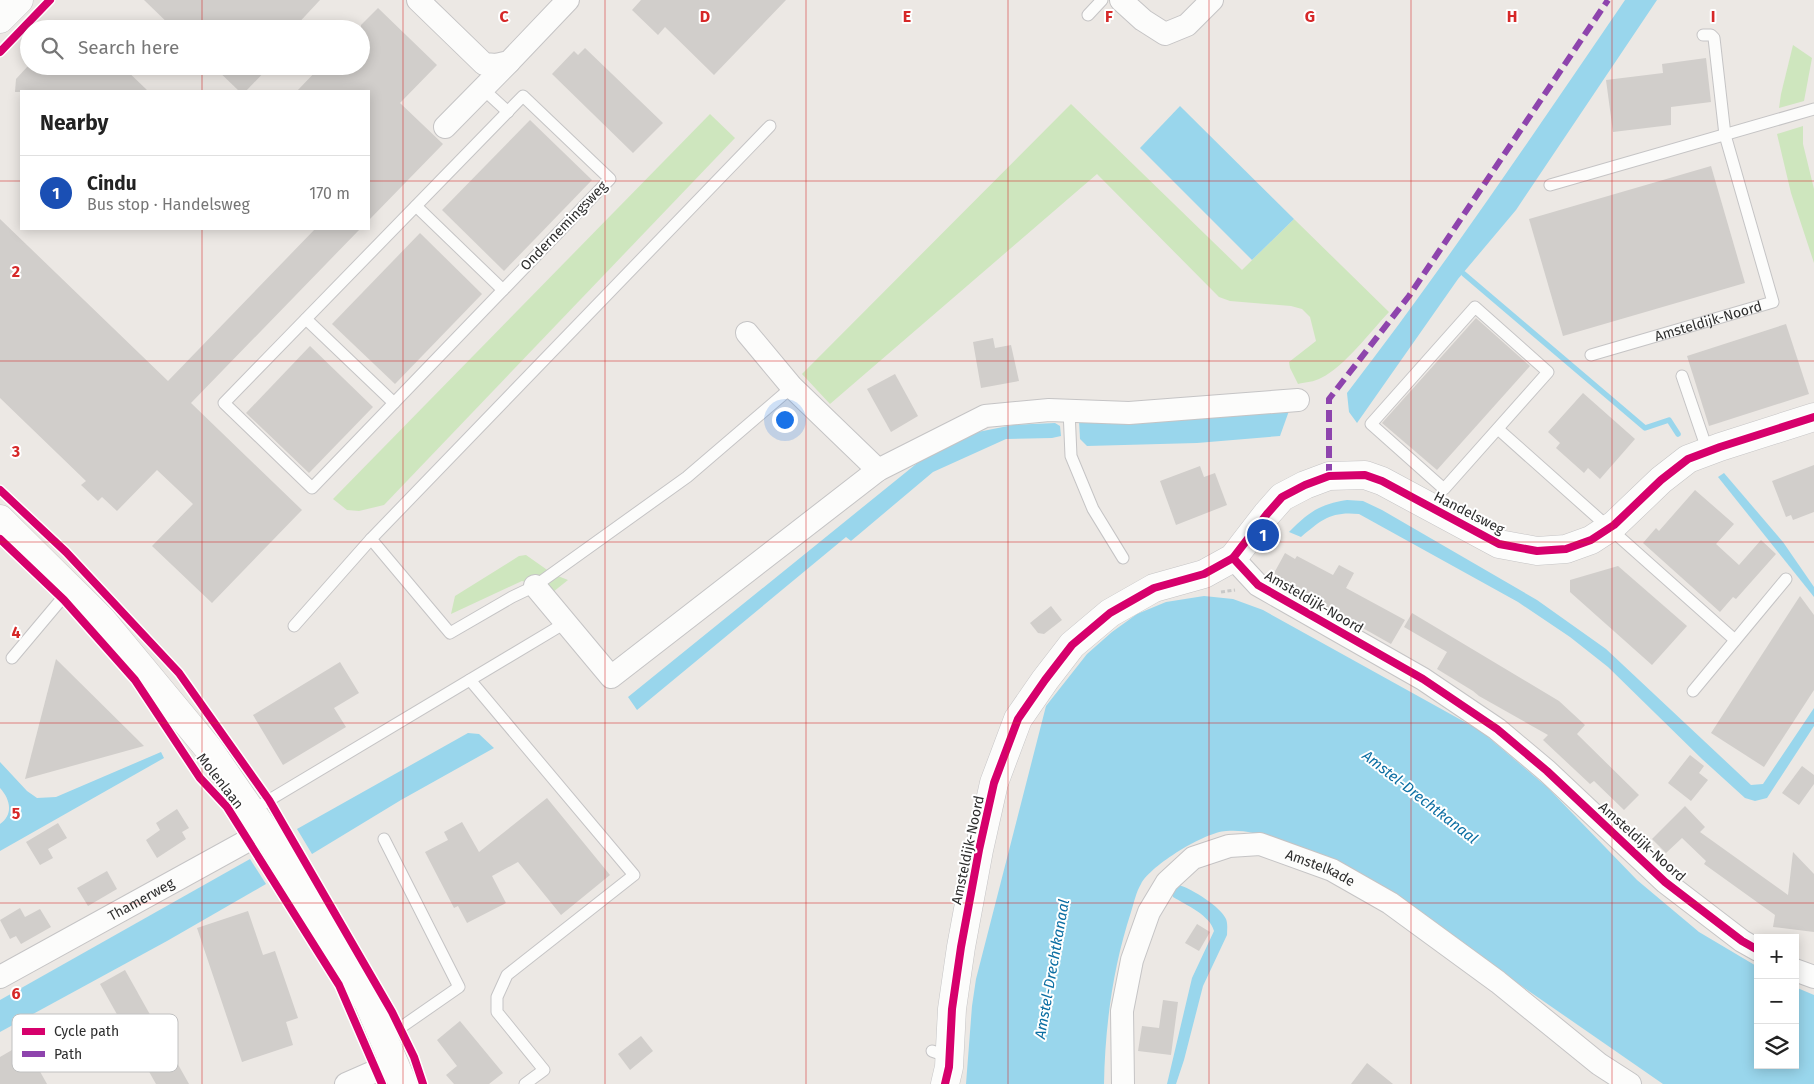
<!DOCTYPE html>
<html lang="en">
<head>
<meta charset="utf-8">
<style>
	body { margin:0; font-family:"Fira Sans",sans-serif; background:#f2f2f2; color:#222 }
	.controls { position:absolute; right:15px; bottom:15px; display:grid; overflow:hidden; border-radius:0px; box-shadow:0 2px 12px #0003 }
	.controls button { width:45px; height:45px; display:grid; place-items:center; padding:0; border:0; border-bottom:1px solid #e0e0e0; background:#fff; color:#222; font:25px sans-serif }
	.you { position:absolute; left:784px; top:419px; width:18px; height:18px; margin:-12px; border:4px solid #fff; border-radius:50%; background:#1a73e8; box-shadow:0 0 0 8px #1a73e833 }
	.badge { display:grid; place-items:center; width:32px; height:32px; border-radius:50%; background:#db2777; color:#fff; font-size:16px; font-weight:700 }
	.pin { position:absolute; translate:-50% -50%; border:2px solid #fff; box-shadow:0 1px 5px #0006 }
	.list { margin:0; padding:0; list-style:none }
	h2 { display:flex; justify-content:space-between; align-items:center; height:65px; margin:0; padding:0 20px; font-size:21px }
	h2 small { font-size:16px; font-weight:400; color:#767676 }
	.list li { display:grid; grid-template-columns:32px 1fr auto; gap:15px; align-items:center; box-sizing:border-box; height:75px; padding:0 20px; border-top:1px solid #e0e0e0 }
	.list b { display:block; font-size:19px; white-space:nowrap }
	.list p { margin:0; font-size:16px; white-space:nowrap; color:#767676 }
	.list em { font-size:16px; font-style:normal; color:#767676 }
	.icon { flex:none; width:28px; height:28px; fill:none; stroke:currentColor; stroke-width:2; stroke-linecap:round; stroke-linejoin:round }
	.map { position:relative; flex:none; width:1814px; height:1084px; overflow:hidden }
	.search { position:absolute; background:#fff; box-shadow:0 2px 12px #0003; left:20px; top:20px; width:350px; height:55px; display:flex; align-items:center; gap:12px; box-sizing:border-box; padding:0 18px; border-radius:28px; color:#767676; font-size:19px }
	.panel { position:absolute; background:#fff; box-shadow:0 2px 12px #0003; left:20px; top:90px; width:350px; height:140px; border-radius:0px }
	.map>svg:first-child { display:block }
	.green { fill:#cee6be }
	.water { fill:#99d6ec }
	.lines { fill:none; stroke-linecap:round; stroke-linejoin:round }
	.stream { stroke:#99d6ec; stroke-width:5.5 }
	.building { fill:#d1cecb }
	.lane-casing { stroke:#c5c4c5; stroke-width:13 }
	.street-casing { stroke:#c5c4c5; stroke-width:24 }
	.secondary-casing { stroke:#c5c4c5; stroke-width:29 }
	.path { stroke:#c9c9c8; stroke-width:3; stroke-dasharray:4 2.5; stroke-linecap:butt }
	.lane { stroke:#fcfcfb; stroke-width:11 }
	.street { stroke:#fcfcfb; stroke-width:22 }
	.secondary { stroke:#fcfcfb; stroke-width:28 }
	.quiet { stroke:#8e44ad; stroke-width:6; stroke-dasharray:12 6; stroke-linecap:butt }
	.cycleway-casing { stroke:#fff; stroke-width:11 }
	.cycleway { stroke:#d6006c; stroke-width:8 }
	.grid { fill:none; stroke:#d62828; stroke-width:1; stroke-opacity:0.55 }
	.labels { text-anchor:middle; dominant-baseline:central; stroke-width:4; stroke-linejoin:round; paint-order:stroke }
	.street-label { font-size:14px; fill:#2e2e2e; stroke:#fff }
	.water-label { font-size:15px; font-style:italic; fill:#0d6fa3; stroke:#fff }
	.key { fill:#fff; stroke:#c0c0c0; stroke-width:1 }
	.key-label { font-size:14px; fill:#2e2e2e }
	.grid-label { font-size:16px; text-anchor:middle; font-weight:bold; fill:#d62828; stroke:#fff; stroke-width:4; stroke-linejoin:round; paint-order:stroke }
</style>
</head>
<body>
<div class="map">
<svg width="1814" height="1084" viewBox="0 0 1814 1084">
	<rect width="100%" height="100%" fill="#ece8e4"/>
	<g class="green">
		<polygon points="1793,45 1812,58 1804,101 1779,108 1781,94"/>
		<path d="M1071,104l171,166 52,-51 95,93c-18,19 -45,55 -68,66 -7,4 -15,4 -23,6l-8,-16 -1,-6 27,-21 -6,-24 -8,-8 -11,-3 -61,-5 -11,-4 -122,-123 -267,230 -28,-30z"/>
		<polygon points="710,114 735,138 384,505 359,511 347,510 333,499"/>
		<polygon points="1803,126 1803,144 1814,189 1814,263 1791,193 1777,134"/>
		<polygon points="526,555 553,574 568,580 548,596 532,584 522,581 451,614 455,596 519,556"/>
	</g>
	<g class="water">
		<path d="M1625,0h32l-141,210 -58,69 -101,144 -8,-11 -2,-19c98,-127 187,-260 278,-393z"/>
		<polygon points="1180,106 1294,219 1252,260 1140,148"/>
		<polygon points="1290,408 1280,436 1197,443 1087,446 1080,439 1079,420"/>
		<polygon points="1055,423 1060,426 1061,436 1052,438 1006,439 933,472 851,541 846,537 637,710 628,697 926,456 973,433 1013,425"/>
		<polygon points="1724,473 1783,542 1814,587 1814,597 1718,477"/>
		<path d="M1347,500l16,1 19,9 155,90 69,49 145,136 12,-1 51,-76v18l-47,72 -12,3 -10,-3 -43,-39 -94,-92 -38,-30 -52,-35 -159,-88c-28,-3 -38,6 -58,23l-12,-5c19,-19 30,-28 58,-32z"/>
		<path d="M1204,596l29,3 30,11 218,121 66,56 90,93 62,52 59,35v98h37v-78l19,8v89h-151l-153,-106 -225,-135c-20,-7 -38,-14 -59,-12 -21,1 -75,34 -85,53 -5,8 -7,19 -10,28 -18,55 -26,114 -27,172h-138l6,-78 4,-27 70,-273 41,-52 25,-22 25,-18 29,-12z"/>
		<polygon points="468,733 479,734 494,748 401,800 312,854 297,829"/>
		<path d="M161,752l3,6 -164,93v-27c14,-10 10,-25 0,-36v-26l27,29 10,7 19,-1z"/>
		<polygon points="250,859 266,884 167,941 0,1032 0,1000"/>
		<path d="M1179,885c13,4 42,22 47,34 2,5 1,11 1,16l-24,51 -19,74 -8,24h-9l25,-106 22,-47c-4,-16 -28,-26 -41,-34l-2,-7z"/>
	</g>
	<g class="lines">
		<polyline class="stream" points="1464,274 1645,428 1669,420 1678,434"/>
	</g>
	<g class="building">
		<polygon points="144,0 320,0 293,29 174,29"/>
		<polygon points="641,0 786,0 714,75 665,27 658,35 632,10"/>
		<polygon points="378,8 437,65 400,103 443,144 369,220 369,91 297,91 321,66 361,66 361,25"/>
		<polygon points="585,48 663,123 633,153 552,74 574,51 578,55"/>
		<polygon points="1706,58 1711,102 1671,107 1671,125 1613,132 1606,80 1663,73 1662,64"/>
		<polygon points="28,66 122,66 148,91 15,92 16,79"/>
		<polygon points="213,66 270,66 246,91 239,91"/>
		<polygon points="530,120 592,180 504,271 442,210"/>
		<polygon points="1711,166 1745,283 1563,336 1529,219"/>
		<polygon points="0,219 168,381 315,229 360,229 191,403 302,510 212,603 152,546 193,504 157,470 117,511 102,497 98,501 81,485 86,481 0,398"/>
		<polygon points="420,233 482,294 395,384 332,324"/>
		<polygon points="1476,318 1530,366 1437,470 1382,423"/>
		<polygon points="1786,324 1809,394 1709,426 1687,356"/>
		<polygon points="993,338 995,348 1011,345 1019,381 981,388 973,342"/>
		<polygon points="310,346 373,407 309,473 246,413"/>
		<polygon points="895,374 918,416 891,432 867,389"/>
		<polygon points="1583,393 1635,439 1600,479 1588,468 1584,473 1556,448 1560,443 1548,432"/>
		<polygon points="1814,465 1814,512 1793,520 1791,515 1786,517 1772,481"/>
		<polygon points="1200,466 1204,477 1215,473 1227,505 1176,525 1160,481"/>
		<polygon points="1695,490 1734,524 1716,544 1739,565 1761,540 1776,554 1736,599 1733,597 1720,612 1643,543 1656,528 1659,531"/>
		<polygon points="1285,553 1295,559 1297,556 1333,575 1339,565 1354,573 1346,588 1405,620 1391,644 1322,605 1323,603 1273,575"/>
		<polygon points="1618,566 1687,626 1652,665 1570,592 1570,580"/>
		<polygon points="1800,596 1814,615 1814,690 1764,767 1711,733"/>
		<polygon points="1051,606 1062,620 1044,634 1038,633 1030,623"/>
		<polygon points="1412,613 1559,701 1585,725 1577,734 1639,795 1624,810 1594,781 1590,784 1543,740 1548,735 1479,696 1473,691 1437,669 1447,652 1404,627"/>
		<polygon points="56,659 144,746 25,779"/>
		<polygon points="340,662 359,693 334,708 346,727 283,765 253,715"/>
		<polygon points="1690,755 1704,766 1699,773 1708,780 1691,801 1668,783"/>
		<polygon points="1802,766 1814,775 1814,784 1799,805 1782,793"/>
		<polygon points="547,798 610,875 561,915 518,862 492,876 506,903 467,923 458,906 454,908 425,852 448,840 444,832 462,822 479,852"/>
		<polygon points="1685,806 1705,827 1700,832 1788,895 1793,852 1814,874 1814,932 1773,927 1775,915 1704,864 1706,861 1682,838 1666,853 1652,839"/>
		<polygon points="177,809 189,828 182,832 186,839 157,858 146,840 160,830 156,823"/>
		<polygon points="58,823 67,838 48,849 53,858 40,865 26,842"/>
		<polygon points="107,871 117,889 88,906 77,888"/>
		<polygon points="20,908 25,917 40,909 51,927 21,944 16,936 10,939 0,920"/>
		<polygon points="248,911 263,955 275,951 298,1018 286,1022 293,1045 242,1062 197,928"/>
		<polygon points="1197,924 1210,932 1199,951 1185,943"/>
		<polygon points="125,970 189,1084 156,1084 100,984"/>
		<polygon points="1163,1000 1178,1002 1171,1055 1138,1051 1142,1026 1159,1028"/>
		<polygon points="460,1021 503,1073 489,1084 454,1084 446,1075 457,1066 437,1040"/>
		<polygon points="641,1036 653,1051 630,1070 618,1054"/>
		<polygon points="24,1043 47,1084 0,1084 0,1057"/>
		<polygon points="1367,1063 1393,1084 1351,1084"/>
	</g>
	<g class="lines">
		<g class="lane-casing">
			<g id="lane">
				<polyline points="1088,15 1102,0"/>
				<polyline points="483,89 508,112"/>
				<polygon points="523,96 610,179 312,488 224,403"/>
				<polyline points="1550,185 1814,109"/>
				<polyline points="416,206 503,290"/>
				<polygon points="1475,307 1548,372 1444,489 1371,424"/>
				<polyline points="306,319 394,403"/>
				<path id="s1" d="M1591,355l182,-53 -48,-167 -11,-97 -3,-3h-8"/>
				<polyline points="1682,376 1708,452"/>
				<polyline points="1069,410 1071,456 1093,509 1123,558"/>
				<polyline points="1498,429 1735,640"/>
				<polyline points="371,539 450,633 512,597 535,586 687,477 792,387"/>
				<polyline points="294,626 371,539 770,126"/>
				<polyline points="12,658 70,589"/>
				<polyline points="470,680 634,875 507,975 497,997 497,1012 544,1070 525,1084"/>
				<polyline points="1693,691 1786,579"/>
				<polyline points="251,811 565,623"/>
				<polyline points="384,1037 400,1028 459,987 384,839"/>
				<polyline points="932,1051 949,1057"/>
			</g>
		</g>
		<g class="street-casing">
			<g id="street">
				<polyline points="418,0 484,64 496,65 509,62 568,0"/>
				<polyline points="1121,0 1143,20 1165,34 1187,25 1212,0"/>
				<polyline points="445,127 509,62"/>
				<polyline points="747,333 792,387 878,470"/>
				<polyline points="1233,558 1258,585 1423,679 1497,729 1547,771 1665,882 1742,941 1758,950"/>
				<polyline points="535,586 611,677 878,470 985,416 1049,410 1129,413 1298,400"/>
				<polyline points="1795,970 1814,977"/>
				<path id="s2" d="M0,977l265,-146"/>
				<polyline points="346,1084 394,1063"/>
				<path id="s3" d="M1123,1084l-1,-73 10,-51 17,-48 18,-30 26,-24 36,-12 31,-2 72,26 58,33 108,79 101,82 31,20"/>
			</g>
		</g>
		<g class="secondary-casing">
			<g id="secondary">
				<polyline points="0,19 19,0"/>
				<polyline points="0,519 102,620 208,748 265,831 336,945 369,1004 403,1084"/>
				<polyline points="945,1084 949,1067 952,1009 961,947 979,850 994,783 1018,719 1045,680 1072,645 1110,613 1154,588 1204,574 1233,558 1267,514 1282,497 1305,485 1329,476 1365,475 1382,481 1499,544 1537,551 1566,549 1591,540 1614,525 1661,480 1688,459 1720,447 1814,417"/>
			</g>
		</g>
		<polyline class="path" points="1221,592 1235,590"/>
		<use href="#lane" class="lane"/>
		<use href="#street" class="street"/>
		<use href="#secondary" class="secondary"/>
		<polyline class="quiet" points="1329,476 1329,399 1409,296 1608,0"/>
		<g class="cycleway-casing">
			<g id="cycleway">
				<polyline points="0,52 50,0"/>
				<polyline points="0,490 66,552 179,673 269,800 392,1012 414,1057 423,1084"/>
				<polyline points="0,539 64,600 135,680 200,778 227,807 339,985 382,1084"/>
				<polyline points="1233,558 1258,585 1423,679 1497,729 1547,771 1665,882 1742,941 1758,950"/>
				<polyline points="945,1084 949,1067 952,1009 961,947 979,850 994,783 1018,719 1045,680 1072,645 1110,613 1154,588 1204,574 1233,558 1267,514 1282,497 1305,485 1329,476 1365,475 1382,481 1499,544 1537,551 1566,549 1591,540 1614,525 1661,480 1688,459 1720,447 1814,417"/>
			</g>
		</g>
		<use href="#cycleway" class="cycleway"/>
	</g>
	<path class="grid" d="M202,0v29M403,0v1084M605,0v1084M806,0v1084M1008,0v1084M1209,0v1084M1411,0v1084M1612,0v1084M202,66v25M0,181h21M369,181h1445M202,229v855M0,361h1814M0,542h1814M0,723h1814M0,903h1814"/>
	<g class="labels">
		<g class="street-label">
			<text transform="translate(564 226) rotate(-46)">Ondernemingsweg</text>
			<text stroke="none"><textPath href="#s1" startOffset="122">Amsteldijk-Noord</textPath></text>
			<text transform="translate(1469 513) rotate(27)">Handelsweg</text>
			<text transform="translate(1314 602) rotate(30)">Amsteldijk-Noord</text>
			<text transform="translate(220 781) rotate(52)">Molenlaan</text>
			<text transform="translate(1642 842) rotate(42)">Amsteldijk-Noord</text>
			<text transform="translate(968 850) rotate(-78)">Amsteldijk-Noord</text>
			<text stroke="none"><textPath href="#s3" startOffset="380">Amstelkade</textPath></text>
			<text stroke="none"><textPath href="#s2" startOffset="161">Thamerweg</textPath></text>
		</g>
		<g class="water-label">
			<text transform="translate(1420 797) rotate(38)">Amstel-Drechtkanaal</text>
			<text transform="translate(1052 969) rotate(-80)">Amstel-Drechtkanaal</text>
		</g>
	</g>
	<rect x="12" y="1014" width="166" height="58" rx="8" class="key"/>
	<rect x="22" y="1028" width="23" height="7" fill="#d6006c"/>
	<rect x="22" y="1051" width="23" height="6" fill="#8e44ad"/>
	<g class="key-label">
		<text x="54" y="1036">Cycle path</text>
		<text x="54" y="1059">Path</text>
	</g>
	<g class="grid-label">
		<text x="504" y="22">C</text>
		<text x="705" y="22">D</text>
		<text x="907" y="22">E</text>
		<text x="1109" y="22">F</text>
		<text x="1310" y="22">G</text>
		<text x="1512" y="22">H</text>
		<text x="1713" y="22">I</text>
		<text x="16" y="277">2</text>
		<text x="16" y="457">3</text>
		<text x="16" y="638">4</text>
		<text x="16" y="819">5</text>
		<text x="16" y="999">6</text>
	</g>
</svg>
<div class="controls">
<button>+</button>
<button>−</button>
<button><svg class="icon" aria-label="layers" viewBox="0 0 24 24"><path d="M12 4l9 5-9 5-9-5zM3 14l9 5 9-5"/></svg></button>
</div>
<div class="you"></div>
<div class="pin badge" style="left:1263px;top:535px;background:#1a4fb4">1</div>
<div class="search"><svg class="icon" aria-label="search" viewBox="0 0 24 24"><circle cx="10" cy="10" r="6"/><path d="M15 15l6 6"/></svg>Search here</div>
<section class="panel">
<h2>Nearby<small></small></h2>
<ul class="list">
<li><span class="badge" style="background:#1a4fb4">1</span><div><b>Cindu</b><p>Bus stop · Handelsweg</p></div><em>170 m</em></li>
</ul>
</section>
</div>
</body>
</html>
